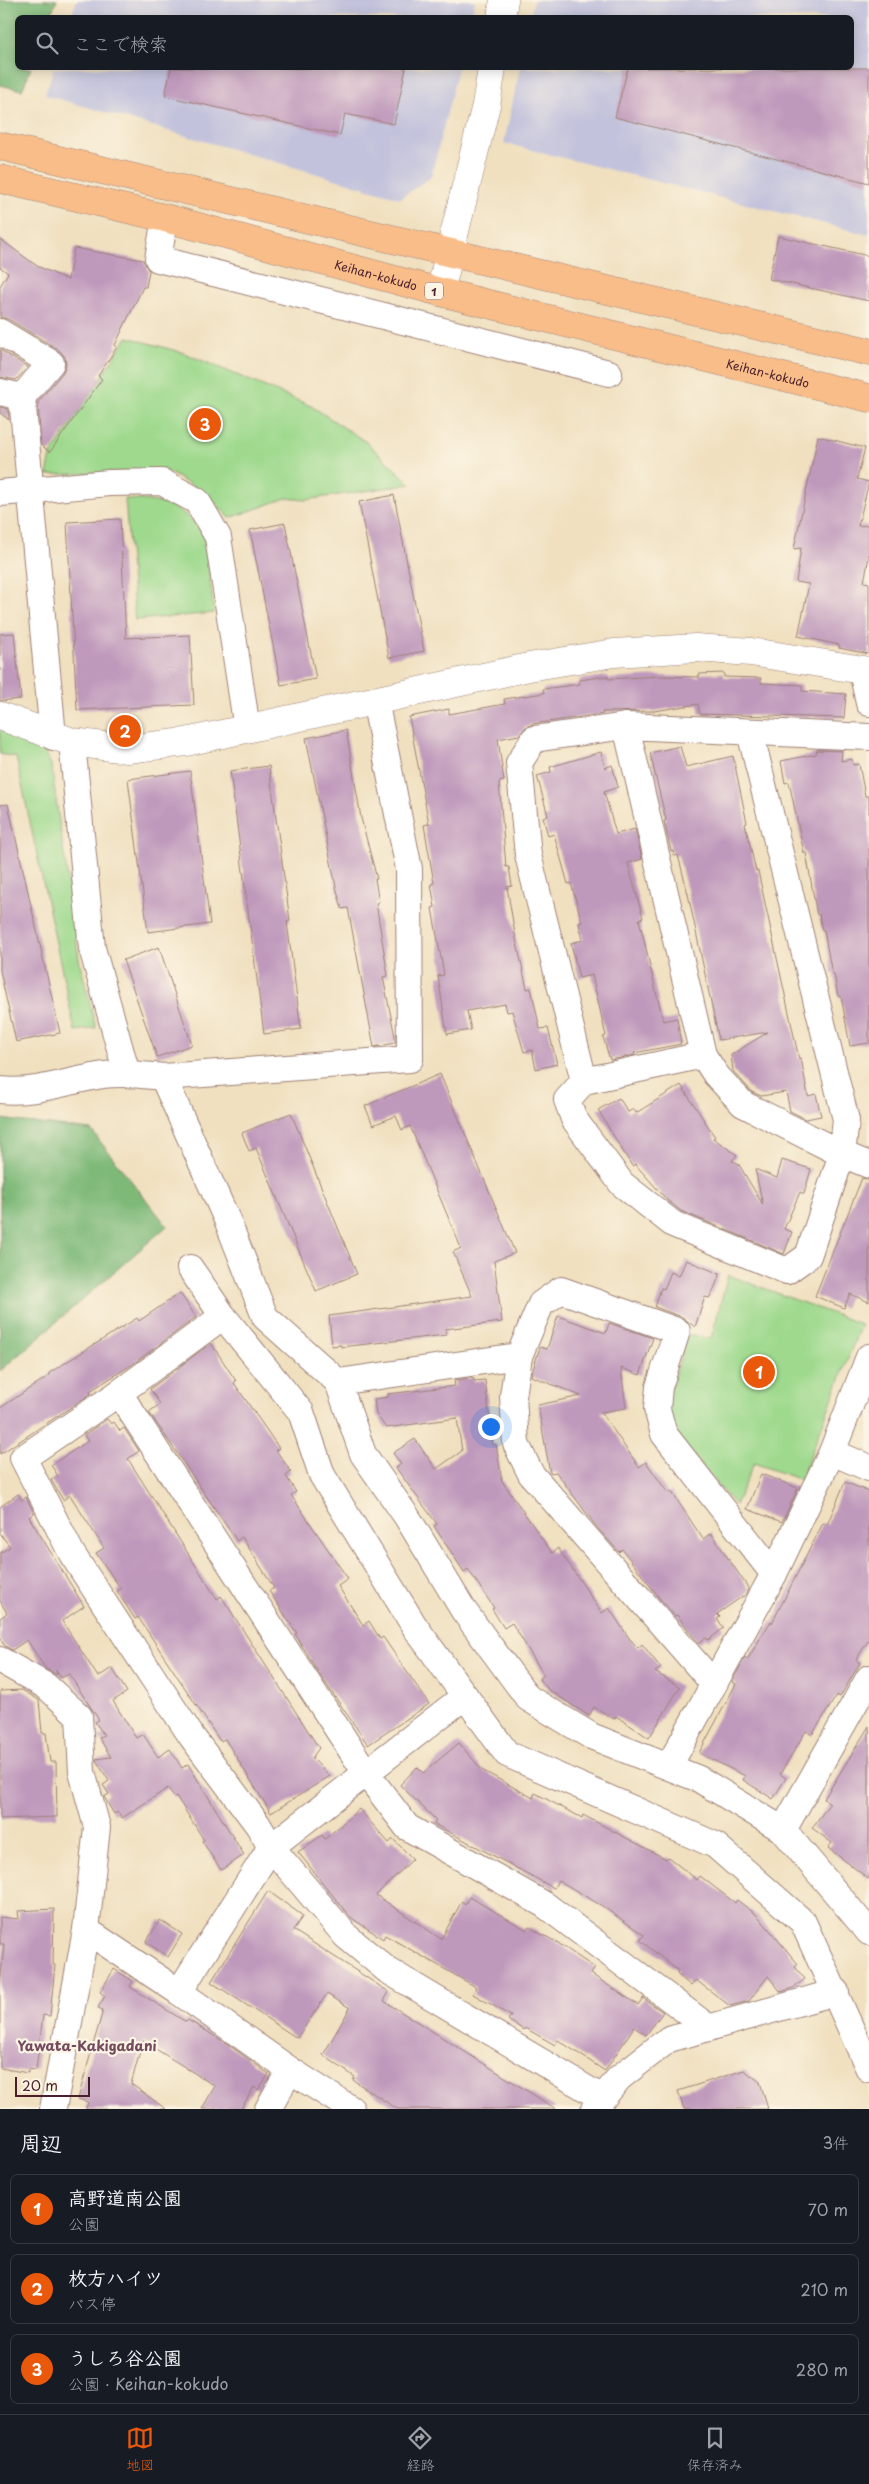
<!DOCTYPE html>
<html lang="ja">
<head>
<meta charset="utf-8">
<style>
	body { margin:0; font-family:"Playpen Sans","Klee One",sans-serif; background:#242831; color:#f1f3f6 }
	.scale { position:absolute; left:15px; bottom:12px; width:75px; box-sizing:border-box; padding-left:5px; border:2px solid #4a1f2b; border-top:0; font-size:14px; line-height:18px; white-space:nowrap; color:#4a1f2b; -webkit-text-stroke:4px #fcf5e5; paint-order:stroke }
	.you { position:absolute; left:490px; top:1426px; width:18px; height:18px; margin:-12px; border:4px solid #fff; border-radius:50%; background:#1a73e8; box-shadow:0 0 0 8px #1a73e833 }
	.badge { display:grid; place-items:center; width:32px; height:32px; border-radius:50%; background:#ea580c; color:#fff; font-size:16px; font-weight:700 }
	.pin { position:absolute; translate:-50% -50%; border:2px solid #fff; box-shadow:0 1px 5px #0006 }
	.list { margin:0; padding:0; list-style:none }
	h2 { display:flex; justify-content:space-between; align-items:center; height:65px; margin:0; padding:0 20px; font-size:21px }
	h2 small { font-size:16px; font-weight:400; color:#9ea1a6 }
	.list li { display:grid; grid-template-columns:32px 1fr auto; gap:15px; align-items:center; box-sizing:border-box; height:70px; margin:0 10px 10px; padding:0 10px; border:1px solid #363941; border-radius:8px }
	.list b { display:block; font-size:19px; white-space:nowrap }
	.list p { margin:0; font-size:16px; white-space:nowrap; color:#9ea1a6 }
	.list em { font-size:16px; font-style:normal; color:#9ea1a6 }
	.icon { flex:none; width:28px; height:28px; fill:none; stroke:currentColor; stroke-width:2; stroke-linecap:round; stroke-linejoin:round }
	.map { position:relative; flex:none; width:869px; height:2109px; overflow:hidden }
	.search { position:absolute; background:#171b24; box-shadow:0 2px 12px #0003; left:15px; right:15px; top:15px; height:55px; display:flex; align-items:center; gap:12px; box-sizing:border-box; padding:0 18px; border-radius:8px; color:#9ea1a6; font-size:19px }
	.sheet { height:305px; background:#171b24 }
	nav { display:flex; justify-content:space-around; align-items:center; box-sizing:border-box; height:70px; border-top:1px solid #363941; background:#171b24; font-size:14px; color:#9ea1a6 }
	nav a { display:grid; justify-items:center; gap:2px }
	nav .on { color:#ea580c }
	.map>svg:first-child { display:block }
	.industrial { fill:#c2c2dc }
	.green { fill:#9ed98d; stroke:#747c5c }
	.forest { fill:#7eb978; stroke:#646c52 }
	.building { fill:#bf99bc }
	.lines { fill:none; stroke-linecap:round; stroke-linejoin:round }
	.minor-casing { stroke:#9d8076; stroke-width:28 }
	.tertiary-casing { stroke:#9d8076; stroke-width:29 }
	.trunk-casing { stroke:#9d8076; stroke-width:29 }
	.minor { stroke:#fff; stroke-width:26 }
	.tertiary { stroke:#fff; stroke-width:28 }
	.trunk { stroke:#f9bd89; stroke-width:28 }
	.labels { text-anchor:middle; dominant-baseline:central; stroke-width:4.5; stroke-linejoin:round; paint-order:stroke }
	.shield { fill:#fcf5e5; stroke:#7f5f63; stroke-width:1 }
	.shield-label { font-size:11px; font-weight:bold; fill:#4a1f2b }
	.street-label { font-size:12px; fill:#4a1f2b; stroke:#fcf5e5 }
	.neighbourhood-label { font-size:14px; font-weight:bold; fill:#734a5e; stroke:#fcf5e5 }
</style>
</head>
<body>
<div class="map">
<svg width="869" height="2109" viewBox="0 0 869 2109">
	<rect width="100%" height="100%" fill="#fcf5e5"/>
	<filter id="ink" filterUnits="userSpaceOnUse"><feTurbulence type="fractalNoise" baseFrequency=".02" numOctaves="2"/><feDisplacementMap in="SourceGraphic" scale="10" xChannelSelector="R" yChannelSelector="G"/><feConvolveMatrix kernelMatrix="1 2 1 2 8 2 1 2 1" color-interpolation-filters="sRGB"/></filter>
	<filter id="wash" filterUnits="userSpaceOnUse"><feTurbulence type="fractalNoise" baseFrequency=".0096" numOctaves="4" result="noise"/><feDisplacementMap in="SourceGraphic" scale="20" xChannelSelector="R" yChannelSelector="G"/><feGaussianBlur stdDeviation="1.12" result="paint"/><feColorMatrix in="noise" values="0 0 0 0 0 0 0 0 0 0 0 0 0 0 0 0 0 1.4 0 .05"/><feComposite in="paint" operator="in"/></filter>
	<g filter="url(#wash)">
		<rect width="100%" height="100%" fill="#f0e0c0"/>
		<g class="industrial">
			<polygon points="77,0 475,0 471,18 71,17"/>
			<polygon points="534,0 869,0 869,235 504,143 520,68 852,68 852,18 530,17"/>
			<polygon points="54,68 458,68 431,177 400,198 45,95"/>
		</g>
		<g class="green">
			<polygon points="127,337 184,353 311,406 366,442 411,484 305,500 286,498 230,518 206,493 164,470 47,475 51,455"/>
			<path d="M125,499c31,1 58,5 77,34 5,8 10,67 12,80l-79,7z"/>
			<path d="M0,729c25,9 40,10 51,36l28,194 17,69 -21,3 -59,-274 -16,-3z"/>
			<polygon points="728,1275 861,1324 801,1480 754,1463 735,1505 674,1433 666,1405 688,1334 711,1339"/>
		</g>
		<g class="forest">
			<polygon points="0,0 57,0 50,17 18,18 18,68 31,68 22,90 0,85"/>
			<polygon points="0,1119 91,1130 167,1226 0,1371"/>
		</g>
		<g id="blocks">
			<g class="building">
				<polygon points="171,68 406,68 394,124 345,114 340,135 165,96"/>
				<polygon points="628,68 869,68 869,183 615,117"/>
				<polygon points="778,236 869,256 869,301 769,279"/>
				<polygon points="0,239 37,266 68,280 74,248 143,260 149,271 146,287 143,287 115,345 117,347 98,376 102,379 50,452 41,445 38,402 63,372 66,364 65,357 59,350 8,319 0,317 0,286 8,273 0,267"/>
				<polygon points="0,350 28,367 16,380 0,377"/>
				<polygon points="0,407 8,409 9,420 0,413"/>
				<polygon points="818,436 865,448 857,479 869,482 858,526 869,525 869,557 864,582 869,583 869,654 839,648 839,645 798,636 809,584 796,582 801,548 794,549"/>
				<polygon points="394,495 424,651 389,658 359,502"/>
				<polygon points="120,519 126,638 190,635 194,705 77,710 67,522"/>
				<polygon points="285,523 316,679 281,685 250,530"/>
				<polygon points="14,633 21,699 0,701 0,634"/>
				<polygon points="724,673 724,677 761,678 761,683 802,685 802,691 846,694 844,718 700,714 698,704 654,711 602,712 603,714 532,724 526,727 519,735 498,739 504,781 499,782 506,867 509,867 512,886 507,887 515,934 527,989 531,988 540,1029 548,1028 557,1064 536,1069 532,1050 524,1052 512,1011 507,1012 505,1004 467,1011 471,1030 447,1034 438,976 444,975 432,908 435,907 431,884 434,883 424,825 429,824 409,717 449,709 449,714 505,704 504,699 544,693 543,689 580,684 579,680 608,676 608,679 659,676 699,677 699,674"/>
				<polygon points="346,730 361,818 377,879 375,879 379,902 376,903 388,976 383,977 395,1037 395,1043 380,1046 374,1047 348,908 342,909 336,887 306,738"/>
				<polygon points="680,746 686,767 733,756 747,823 745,824 756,871 758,871 799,1059 801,1058 808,1096 816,1094 821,1116 806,1119 790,1111 786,1092 761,1096 752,1092 733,1071 731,1055 768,1032 719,1040 688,894 678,855 674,856 673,851 671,851 664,821 666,820 650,753"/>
				<polygon points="817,750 842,751 841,761 852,759 853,765 859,764 865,796 869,796 869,1043 850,1046 841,996 838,996 834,974 832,974 824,930 822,930 819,914 817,915 806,853 804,853 789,782 785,783 781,761 816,754"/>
				<polygon points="601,752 605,768 612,765 618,787 604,792 616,834 635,829 642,859 628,863 643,918 639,919 663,1021 677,1018 681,1044 634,1053 635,1055 610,1060 603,1037 606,1036 592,975 579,978 571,943 583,940 579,923 582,922 571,883 568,884 554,834 548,836 543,817 548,816 537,776 551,772 550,767"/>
				<polygon points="269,766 290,921 287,922 301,1029 264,1034 230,771"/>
				<polygon points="190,771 210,924 148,932 128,779"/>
				<polygon points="8,804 60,1033 16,1042 0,971 0,805"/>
				<polygon points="159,947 192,1045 157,1057 123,960"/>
				<polygon points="440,1074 515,1253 494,1261 502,1322 445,1329 446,1335 341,1347 341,1345 332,1346 329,1316 472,1296 453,1252 461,1248 410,1126 402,1130 396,1116 373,1125 365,1106"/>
				<polygon points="681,1085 715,1137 713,1138 737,1155 732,1161 738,1163 763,1205 755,1169 777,1178 782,1160 811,1169 804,1194 800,1192 784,1229 792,1232 784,1254 681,1211 667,1200 635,1164 632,1166 598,1110 619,1098 628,1112 634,1109 636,1113"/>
				<polygon points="291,1113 357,1274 316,1291 256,1148 249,1151 242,1133"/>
				<polygon points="862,1178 869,1180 869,1302 850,1294 844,1308 815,1296"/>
				<polygon points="686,1260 720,1274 712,1294 709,1298 705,1297 695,1327 682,1317 655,1307 661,1288 664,1289 671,1272 679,1276"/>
				<polygon points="180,1293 196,1317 133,1364 90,1391 91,1394 0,1454 0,1408 50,1375 49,1373 137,1318 139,1321"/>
				<polygon points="558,1316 606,1333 609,1323 653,1338 640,1375 621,1368 626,1408 601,1412 639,1467 646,1462 668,1493 671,1491 703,1539 711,1533 749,1589 746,1594 717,1614 720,1617 717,1619 724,1628 708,1640 706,1638 698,1643 677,1615 675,1616 661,1600 622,1549 619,1552 596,1526 556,1472 550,1473 538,1405 581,1396 531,1376 540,1347 547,1349"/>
				<polygon points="211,1343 236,1381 234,1383 279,1448 276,1450 291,1472 286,1476 296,1492 291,1495 348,1579 338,1586 363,1625 369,1621 380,1639 383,1637 429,1704 368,1745 318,1672 295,1634 297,1633 269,1591 274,1588 242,1537 237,1541 149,1412 160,1404 150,1389"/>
				<polygon points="473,1378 474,1381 485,1380 493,1445 496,1444 502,1481 552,1553 558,1548 602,1613 609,1608 629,1638 638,1648 642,1644 661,1668 655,1672 680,1687 649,1738 616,1716 614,1719 594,1707 589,1716 549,1690 539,1679 544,1675 512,1623 504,1628 492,1609 494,1608 468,1569 464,1572 434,1526 437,1524 396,1468 401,1464 393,1453 415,1439 436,1469 462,1451 457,1418 386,1428 376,1414 374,1399 388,1397 388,1394 455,1386 454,1380"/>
				<polygon points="107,1419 111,1424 114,1422 120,1431 124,1428 139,1451 128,1459 217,1599 221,1596 319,1748 312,1758 330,1776 271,1813 225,1739 220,1741 138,1617 135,1619 117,1591 121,1589 96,1553 104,1548 70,1495 63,1500 51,1480 58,1476 51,1465 88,1441 84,1435"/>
				<polygon points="761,1474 798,1488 782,1522 747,1509"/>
				<polygon points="845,1482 869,1492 869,1639 856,1660 860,1663 840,1697 837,1695 812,1735 806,1731 780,1774 786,1778 773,1799 743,1780 745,1776 699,1753 736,1684 732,1682 745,1657 747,1660 771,1621 772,1623 823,1523 827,1525"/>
				<polygon points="18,1494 22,1500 26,1497 34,1513 29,1517 84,1606 62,1621 98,1677 112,1668 127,1692 113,1701 136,1738 143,1734 158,1757 170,1749 182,1768 188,1764 244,1855 221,1870 202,1841 204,1840 176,1796 174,1797 168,1788 122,1818 118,1812 114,1814 104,1797 109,1794 103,1785 109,1781 96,1760 96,1759 111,1757 99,1738 104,1735 95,1722 99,1720 69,1674 61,1678 56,1670 57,1675 45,1668 27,1640 12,1650 5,1646 0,1639 0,1618 7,1613 0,1601 0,1553 10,1547 0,1533 0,1507"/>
				<polygon points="22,1690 39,1700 42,1733 46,1733 50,1762 56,1762 57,1817 0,1819 0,1691"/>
				<polygon points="869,1726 869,1879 828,1848 832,1843 812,1828 830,1803 824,1799"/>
				<polygon points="459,1743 482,1770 533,1798 535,1793 582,1818 583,1815 666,1859 668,1857 697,1880 700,1876 735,1903 737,1900 758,1916 798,1964 795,1967 805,1979 793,1988 781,1992 768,1976 749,2001 730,2006 696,1980 691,1986 677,1974 678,1971 640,1940 644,1935 602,1906 558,1880 554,1888 434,1824 436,1820 400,1785 417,1767 423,1773"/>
				<polygon points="359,1809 389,1843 393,1839 413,1859 376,1895 441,1939 462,1901 465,1904 469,1897 527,1930 529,1927 558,1943 595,1968 591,1974 638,2005 643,1998 663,2012 646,2035 634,2027 605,2071 558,2040 555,2045 525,2028 524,2030 508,2020 511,2016 473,1994 476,1987 385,1935 383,1939 350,1917 298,1852 322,1835 325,1839"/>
				<polygon points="268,1891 303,1916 293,1930 389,1992 384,2001 556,2109 397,2109 353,2080 355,2077 323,2055 350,2008 327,1994 297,2038 211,1982"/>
				<polygon points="54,1909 53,1964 55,1965 50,2016 43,2015 36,2070 28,2069 28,2073 0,2068 0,1987 4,1944 0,1944 0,1917 19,1919 18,1911"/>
				<polygon points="160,1920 182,1934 168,1957 146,1942"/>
				<polygon points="114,1969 133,1981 130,1987 186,2022 188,2020 226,2043 269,2074 258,2090 254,2087 241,2109 202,2109 215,2086 143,2041 131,2084 166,2109 86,2109 88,2102 78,2099 103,2010 98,2008 105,1996 100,1992"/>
				<polygon points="744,2070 760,2082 768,2109 684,2109 678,2091"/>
			</g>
		</g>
	</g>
	<g filter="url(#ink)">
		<use href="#blocks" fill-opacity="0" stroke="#9d8076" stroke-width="1"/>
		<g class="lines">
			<g class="minor-casing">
				<g id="minor">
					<polyline points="165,218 158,259 609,373"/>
					<polyline points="0,332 51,363 22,397"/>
					<polyline points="0,392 22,397 53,737"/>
					<polyline points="0,493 109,483 162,482 197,501 218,537 247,729"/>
					<polyline points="862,671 869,703"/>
					<polyline points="626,726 703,1055 716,1075 743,1104 842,1154 869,1165"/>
					<polyline points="72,742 92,948 127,1074"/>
					<polyline points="703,1055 584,1081 567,1100 574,1119 622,1184 673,1224 787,1271 808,1256 842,1154 846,1120 750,732"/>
					<polyline points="163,1077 228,1222 265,1317 338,1382 363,1454 407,1517 464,1611 528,1698 591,1736 699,1779 783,1830 869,1932"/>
					<polyline points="584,1081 528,855 519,763 534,739 626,726 869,737"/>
					<path d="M0,1090c36,4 69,-10 104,-15 20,-3 39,0 59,2l247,-18 -1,-190 -34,-169"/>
					<polyline points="190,1268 223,1316 301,1412 322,1475 415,1627 507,1754 715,1845 803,1922 869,2069"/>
					<polyline points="223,1316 119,1393 23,1458 72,1554 192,1737 258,1825 271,1847 346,1936 387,1970 602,2098"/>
					<polyline points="519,1356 513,1396 516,1444 531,1474 713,1683"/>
					<polyline points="338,1382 519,1356 541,1304 561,1290 677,1331 659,1387 657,1409 664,1434 774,1574"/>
					<polyline points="119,1393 366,1773 407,1827 545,1905 709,2028"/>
					<polyline points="832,1452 869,1468"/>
					<polyline points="0,1660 46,1686 79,1716 82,1772 97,1827 86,1930 53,2109"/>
					<polyline points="669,1766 774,1574 832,1452 869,1357"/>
					<polyline points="783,1830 869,1678"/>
					<polyline points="86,1930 179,1992 290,2070 351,2109"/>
					<polyline points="179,1992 271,1847 465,1696"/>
					<polyline points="268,2109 290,2070"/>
					<polyline points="594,2109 619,2078 669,2039 836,1992"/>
				</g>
			</g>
			<g class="tertiary-casing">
				<g id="tertiary">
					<polyline points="501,18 504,0"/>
					<polyline points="440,292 486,105 492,68"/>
					<polyline points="0,716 72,742 127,749 186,742 529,667 614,653 696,648 751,652 869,671"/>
				</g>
			</g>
			<g class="trunk-casing">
				<g id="trunk">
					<polyline points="0,146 869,352"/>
					<path id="s1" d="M0,179l165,39 275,74 429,106"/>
				</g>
			</g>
			<use href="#minor" class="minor"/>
			<use href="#tertiary" class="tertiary"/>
			<use href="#trunk" class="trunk"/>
		</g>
	</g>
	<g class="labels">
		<rect class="shield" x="425" y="282.5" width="18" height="17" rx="4"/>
		<g class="shield-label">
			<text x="434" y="291">1</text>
		</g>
		<g class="street-label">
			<text stroke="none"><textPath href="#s1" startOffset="388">Keihan-kokudo</textPath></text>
			<text stroke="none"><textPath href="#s1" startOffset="792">Keihan-kokudo</textPath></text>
		</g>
		<g class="neighbourhood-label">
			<text x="87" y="2045">Yawata-Kakigadani</text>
		</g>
	</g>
</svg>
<div class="scale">20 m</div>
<div class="you"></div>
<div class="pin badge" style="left:759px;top:1372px">1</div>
<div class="pin badge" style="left:125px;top:731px">2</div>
<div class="pin badge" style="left:205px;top:424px">3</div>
<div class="search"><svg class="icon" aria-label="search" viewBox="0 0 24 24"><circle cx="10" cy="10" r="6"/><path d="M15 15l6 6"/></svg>ここで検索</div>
</div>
<section class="sheet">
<h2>周辺<small>3件</small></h2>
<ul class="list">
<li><span class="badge">1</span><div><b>高野道南公園</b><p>公園</p></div><em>70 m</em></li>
<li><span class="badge">2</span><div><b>枚方ハイツ</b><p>バス停</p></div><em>210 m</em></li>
<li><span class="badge">3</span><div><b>うしろ谷公園</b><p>公園 · Keihan-kokudo</p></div><em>280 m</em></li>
</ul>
</section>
<nav>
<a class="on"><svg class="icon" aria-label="map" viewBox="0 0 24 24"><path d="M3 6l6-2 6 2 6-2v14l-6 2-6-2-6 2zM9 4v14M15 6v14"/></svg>地図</a>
<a><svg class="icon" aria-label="directions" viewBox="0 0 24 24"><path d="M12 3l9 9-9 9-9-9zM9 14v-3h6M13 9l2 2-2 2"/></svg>経路</a>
<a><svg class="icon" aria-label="saved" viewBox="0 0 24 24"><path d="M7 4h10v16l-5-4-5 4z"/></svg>保存済み</a>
</nav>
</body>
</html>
